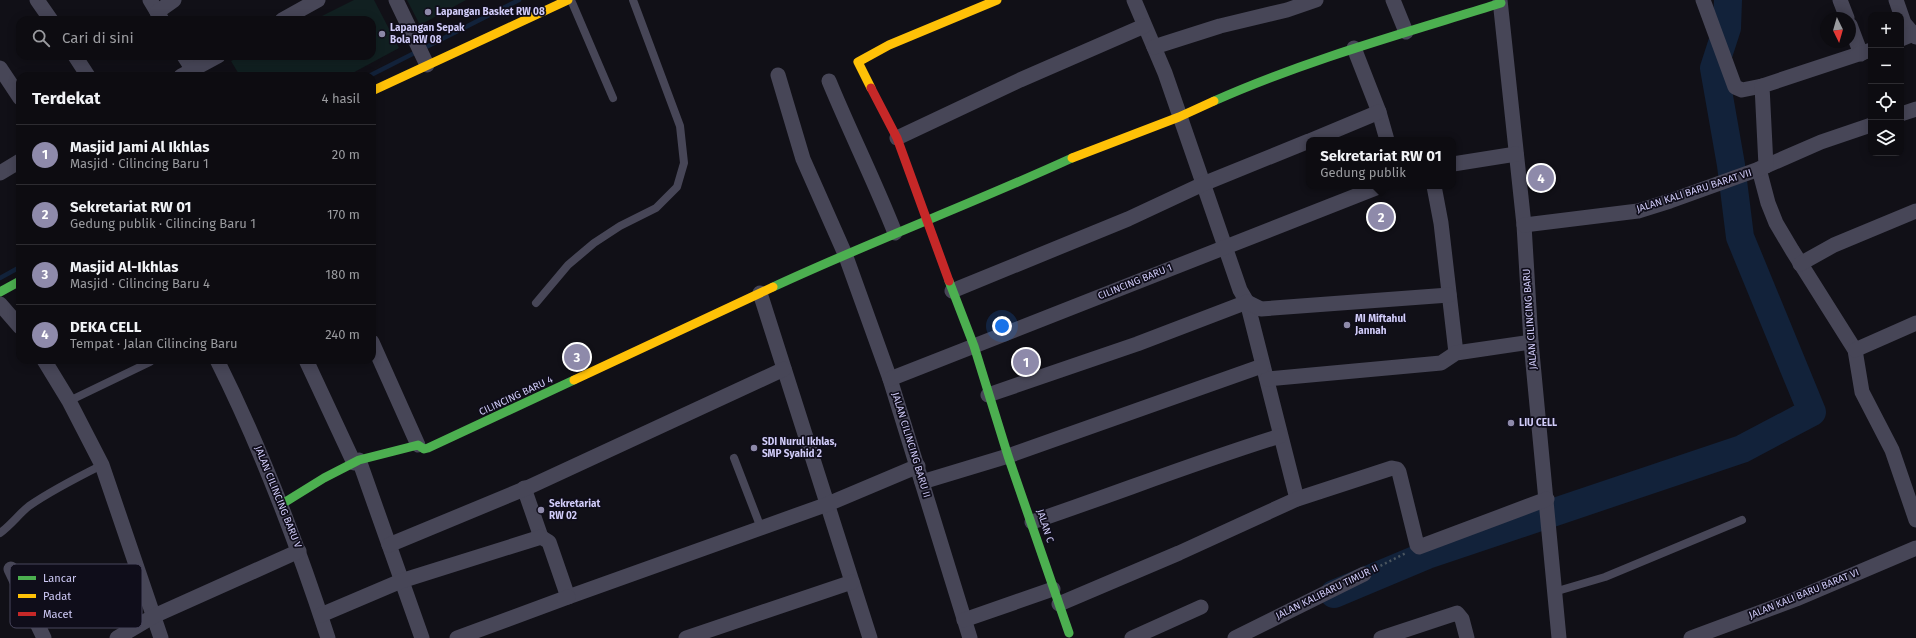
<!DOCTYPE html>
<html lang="id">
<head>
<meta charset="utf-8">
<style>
	body { margin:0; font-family:"Fira Sans",sans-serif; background:#16151a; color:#f1f3f6 }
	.controls { position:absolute; right:12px; top:12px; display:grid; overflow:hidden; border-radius:8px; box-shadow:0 2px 10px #0003 }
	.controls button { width:36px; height:36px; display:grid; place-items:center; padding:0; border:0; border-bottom:1px solid #2d2c31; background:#0d0c11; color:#f1f3f6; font:20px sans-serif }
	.compass { position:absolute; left:1820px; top:12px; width:36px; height:36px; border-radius:50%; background:#0d0c11; box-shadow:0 2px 10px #0003; rotate:175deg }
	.you { position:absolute; left:1002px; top:326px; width:14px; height:14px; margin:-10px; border:3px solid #fff; border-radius:50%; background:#1a73e8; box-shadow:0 0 0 6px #1a73e833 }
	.badge { display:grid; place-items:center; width:26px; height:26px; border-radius:50%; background:#8e8aaa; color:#fff; font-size:13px; font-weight:700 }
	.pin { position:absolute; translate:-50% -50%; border:2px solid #fff; box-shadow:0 1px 4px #0006 }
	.popup { position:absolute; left:1306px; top:137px; width:150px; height:52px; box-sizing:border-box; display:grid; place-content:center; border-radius:8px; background:#0d0c11; filter:drop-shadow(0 1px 3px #0005); font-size:13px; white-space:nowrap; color:#9a9b9f }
	.popup b { font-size:15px; color:#f1f3f6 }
	.popup::after { content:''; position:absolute; left:50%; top:100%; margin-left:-8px; border:8px solid transparent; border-top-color:#0d0c11 }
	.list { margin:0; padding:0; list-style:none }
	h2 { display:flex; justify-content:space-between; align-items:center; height:52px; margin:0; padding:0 16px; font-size:17px }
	h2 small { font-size:13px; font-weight:400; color:#9a9b9f }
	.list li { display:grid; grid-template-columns:26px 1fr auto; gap:12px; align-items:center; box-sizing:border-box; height:60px; padding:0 16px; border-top:1px solid #2d2c31 }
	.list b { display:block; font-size:15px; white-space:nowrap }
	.list p { margin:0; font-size:13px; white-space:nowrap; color:#9a9b9f }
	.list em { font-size:13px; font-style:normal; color:#9a9b9f }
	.icon { flex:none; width:22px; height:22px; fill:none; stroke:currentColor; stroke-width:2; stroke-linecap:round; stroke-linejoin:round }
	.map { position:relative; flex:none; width:1916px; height:638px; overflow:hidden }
	.search { position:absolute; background:#0d0c11; box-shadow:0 2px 10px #0003; left:16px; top:16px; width:360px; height:44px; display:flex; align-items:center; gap:10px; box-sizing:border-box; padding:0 14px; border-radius:12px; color:#9a9b9f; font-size:15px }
	.panel { position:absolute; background:#0d0c11; box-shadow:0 2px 10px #0003; left:16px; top:72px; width:360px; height:292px; border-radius:12px }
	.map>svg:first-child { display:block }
	.green { fill:#112021 }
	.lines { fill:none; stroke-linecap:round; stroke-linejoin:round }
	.stream { stroke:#12223a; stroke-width:4.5 }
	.river { stroke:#12223a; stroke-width:28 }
	.path { stroke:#4a555f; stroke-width:2.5; stroke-dasharray:2 3; stroke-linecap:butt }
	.lane { stroke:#474657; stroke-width:8 }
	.street { stroke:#474657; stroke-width:15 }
	.fast { stroke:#4caf50; stroke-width:9 }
	.slow { stroke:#ffc107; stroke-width:9 }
	.jam { stroke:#c62828; stroke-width:9 }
	.poi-dot { fill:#8e8aaa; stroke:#0f0d1a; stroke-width:1.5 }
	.labels { text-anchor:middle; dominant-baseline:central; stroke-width:3.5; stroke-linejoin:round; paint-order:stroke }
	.poi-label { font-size:10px; font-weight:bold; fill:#d1ccf9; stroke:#0f0d1a; text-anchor:start }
	.street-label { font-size:10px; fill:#d1ccf9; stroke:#0f0d1a }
	.key { fill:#0f0d1a; stroke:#49465d; stroke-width:1 }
	.key-label { font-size:11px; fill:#d1ccf9 }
</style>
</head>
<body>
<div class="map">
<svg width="1916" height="638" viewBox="0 0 1916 638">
	<rect width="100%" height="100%" fill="#111017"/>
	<g class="green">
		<polygon points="354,0 374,0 399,48 347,76 240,76 231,61 241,56 372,56 372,20 314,20"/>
		<polygon points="407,0 466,0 420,25"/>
	</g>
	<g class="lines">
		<g class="stream">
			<polyline points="369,76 519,0"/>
			<polyline points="0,278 20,267"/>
		</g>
		<polyline class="river" points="1334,594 1427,555 1742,449 1812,412 1740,237 1731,165 1714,68 1727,28 1728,0"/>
		<polyline class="path" points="1376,568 1406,553"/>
		<g class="lane">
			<polyline points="571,0 613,98"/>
			<polyline points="536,303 568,265 594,243 620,226 656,208 677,187 684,163 680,126 633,0"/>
			<polyline points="69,401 150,362"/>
			<polyline points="734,458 761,528"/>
			<path d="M0,533c11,-8 19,-19 29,-27 23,-16 49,-29 73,-41"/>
			<polyline points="1554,592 1605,577 1742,520"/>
		</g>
		<g class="street">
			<polyline points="37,0 51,20"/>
			<polyline points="150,0 162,20"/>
			<polyline points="396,0 427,65"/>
			<polyline points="1134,0 1165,73 1240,290 1247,302 1297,499"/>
			<polyline points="1393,0 1406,32"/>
			<polyline points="1500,0 1524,225 1531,342 1559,638"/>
			<polyline points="1703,0 1735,87 1742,90 1762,86"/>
			<polyline points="1840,0 1847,18"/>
			<polyline points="1896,0 1904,23 1916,37"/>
			<polyline points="157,12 174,0"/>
			<polyline points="282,20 318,0"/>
			<polyline points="1850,25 1861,54"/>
			<polyline points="1901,39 1916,33"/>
			<polyline points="1154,47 1220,26 1287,10 1316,0"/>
			<polyline points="1354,48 1379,112 1387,140"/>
			<polyline points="75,56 88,76"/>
			<polyline points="184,56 193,70"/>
			<polyline points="0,68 20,98"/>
			<polyline points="778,75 803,159 845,254 890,379 970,638"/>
			<polyline points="181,76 218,56"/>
			<path d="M829,81c21,51 46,101 66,152"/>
			<polyline points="1901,114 1916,109"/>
			<polyline points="897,138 1020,80 1144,26"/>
			<polyline points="1312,140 1379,112"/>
			<polyline points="1453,164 1516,154"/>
			<polyline points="1766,166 1821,142 1871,125"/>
			<polyline points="1759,169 1768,203 1776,223 1792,250 1855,350 1862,392 1892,450 1916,520"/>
			<polyline points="0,173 20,161"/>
			<polyline points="1434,186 1441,223 1456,353"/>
			<polyline points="1524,225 1638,211 1670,201 1759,169 1766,166 1762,86 1871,50"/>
			<polyline points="1800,264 1834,245 1916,211"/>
			<polyline points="952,291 1128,219 1203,184 1309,141"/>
			<polyline points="760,293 870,638"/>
			<polyline points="0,304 20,327"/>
			<polyline points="372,342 418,445"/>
			<polyline points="1855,350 1916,323"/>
			<polyline points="44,360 69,401 102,465 161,638"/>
			<path d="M217,360c45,90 80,183 111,278"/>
			<polyline points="306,360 354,463"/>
			<polyline points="890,379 1381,186"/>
			<polyline points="1267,379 1441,363 1456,353 1531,342"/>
			<polyline points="988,395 1137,344 1247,302 1261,309 1449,295"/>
			<polyline points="359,460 422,638"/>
			<polyline points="922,482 1008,456 1262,366"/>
			<polyline points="524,488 541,537"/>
			<path d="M1032,522c83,-28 164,-60 248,-86"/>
			<polyline points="389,545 529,487 784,369"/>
			<polyline points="11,569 44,638"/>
			<polyline points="1059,604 1179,553 1297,499 1392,468 1397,469 1399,472 1417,545 1419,547 1547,499"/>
			<polyline points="321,615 401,581 541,537 549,542 568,597 828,504 918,466"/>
			<polyline points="964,620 1053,589"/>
			<polyline points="117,638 154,616 299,551"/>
			<polyline points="457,638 568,597"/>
			<polyline points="686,638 852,582"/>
			<polyline points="1132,638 1201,607"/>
			<polyline points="1235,638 1364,574"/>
			<polyline points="1381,638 1457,613 1462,619 1467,638"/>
			<polyline points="1691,638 1796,599 1916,548"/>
		</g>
		<g class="fast">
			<path d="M1214,101c92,-41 191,-68 287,-98"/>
			<polyline points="949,281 974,346 1008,456 1069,633"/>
			<path d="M773,287c99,-46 201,-84 299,-129"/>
			<polyline points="0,292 20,281"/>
			<polyline points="282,504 324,478 359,460 418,445 424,449 428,448 574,380"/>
		</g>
		<g class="slow">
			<polyline points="871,88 858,62 889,45 997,0"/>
			<polyline points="372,91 568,0"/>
			<polyline points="1072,158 1179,117 1214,101"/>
			<polyline points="574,380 773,287"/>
		</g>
		<polyline class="jam" points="871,88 897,138 949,281"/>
	</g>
	<g class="poi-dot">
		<circle cx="428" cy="12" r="4"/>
		<circle cx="382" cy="34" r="4"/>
		<circle cx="1347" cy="325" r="4"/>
		<circle cx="1511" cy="423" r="4"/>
		<circle cx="754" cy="448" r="4"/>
		<circle cx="541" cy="510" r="4"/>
	</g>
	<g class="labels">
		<g class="poi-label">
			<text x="436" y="12">Lapangan Basket RW 08</text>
			<text x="390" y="28">Lapangan Sepak<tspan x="390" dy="12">Bola RW 08</tspan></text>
			<text x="1355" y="319">MI Miftahul<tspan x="1355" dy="12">Jannah</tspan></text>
			<text x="1519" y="423">LIU CELL</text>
			<text x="762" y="442">SDI Nurul Ikhlas,<tspan x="762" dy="12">SMP Syahid 2</tspan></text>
			<text x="549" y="504">Sekretariat<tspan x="549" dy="12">RW 02</tspan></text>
		</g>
		<g class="street-label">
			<text transform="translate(1694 191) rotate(-18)">JALAN KALI BARU BARAT VII</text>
			<text transform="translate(1135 282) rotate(-22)">CILINCING BARU 1</text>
			<text transform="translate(1530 319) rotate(-94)">JALAN CILINCING BARU</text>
			<text transform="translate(516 396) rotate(-25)">CILINCING BARU 4</text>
			<text transform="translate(911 445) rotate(73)">JALAN CILINCING BARU II</text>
			<text transform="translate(278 497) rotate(68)">JALAN CILINCING BARU V</text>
			<text transform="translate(1045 526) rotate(72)">JALAN C</text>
			<text transform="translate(1327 592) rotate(-26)">JALAN KALIBARU TIMUR II</text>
			<text transform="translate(1804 594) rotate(-22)">JALAN KALI BARU BARAT VI</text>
		</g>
	</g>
	<rect x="10" y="564" width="132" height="64" rx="6" class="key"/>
	<rect x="18" y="576" width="18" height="4" fill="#4caf50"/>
	<rect x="18" y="594" width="18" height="4" fill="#ffc107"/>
	<rect x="18" y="612" width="18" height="4" fill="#c62828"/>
	<g class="key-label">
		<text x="43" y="582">Lancar</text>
		<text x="43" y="600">Padat</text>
		<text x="43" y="618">Macet</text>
	</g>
</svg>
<div class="controls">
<button>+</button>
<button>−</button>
<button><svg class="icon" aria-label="locate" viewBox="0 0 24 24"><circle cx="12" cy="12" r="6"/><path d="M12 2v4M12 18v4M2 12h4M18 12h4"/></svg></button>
<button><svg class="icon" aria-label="layers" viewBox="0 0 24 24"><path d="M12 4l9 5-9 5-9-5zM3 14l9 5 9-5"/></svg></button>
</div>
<svg class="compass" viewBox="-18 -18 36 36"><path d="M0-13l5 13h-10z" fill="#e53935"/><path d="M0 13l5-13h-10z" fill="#9a9b9f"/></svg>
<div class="you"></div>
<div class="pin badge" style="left:1026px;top:362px">1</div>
<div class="pin badge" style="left:1381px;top:217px">2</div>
<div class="popup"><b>Sekretariat RW 01</b>Gedung publik</div>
<div class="pin badge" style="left:577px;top:357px">3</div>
<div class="pin badge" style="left:1541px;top:178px">4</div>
<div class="search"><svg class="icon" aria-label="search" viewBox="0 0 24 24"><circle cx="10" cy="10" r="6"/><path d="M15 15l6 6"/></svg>Cari di sini</div>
<section class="panel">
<h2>Terdekat<small>4 hasil</small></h2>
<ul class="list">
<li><span class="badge">1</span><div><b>Masjid Jami Al Ikhlas</b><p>Masjid · Cilincing Baru 1</p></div><em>20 m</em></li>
<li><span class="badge">2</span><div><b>Sekretariat RW 01</b><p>Gedung publik · Cilincing Baru 1</p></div><em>170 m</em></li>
<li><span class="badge">3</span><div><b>Masjid Al-Ikhlas</b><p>Masjid · Cilincing Baru 4</p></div><em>180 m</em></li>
<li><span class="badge">4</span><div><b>DEKA CELL</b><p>Tempat · Jalan Cilincing Baru</p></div><em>240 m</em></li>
</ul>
</section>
</div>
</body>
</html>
